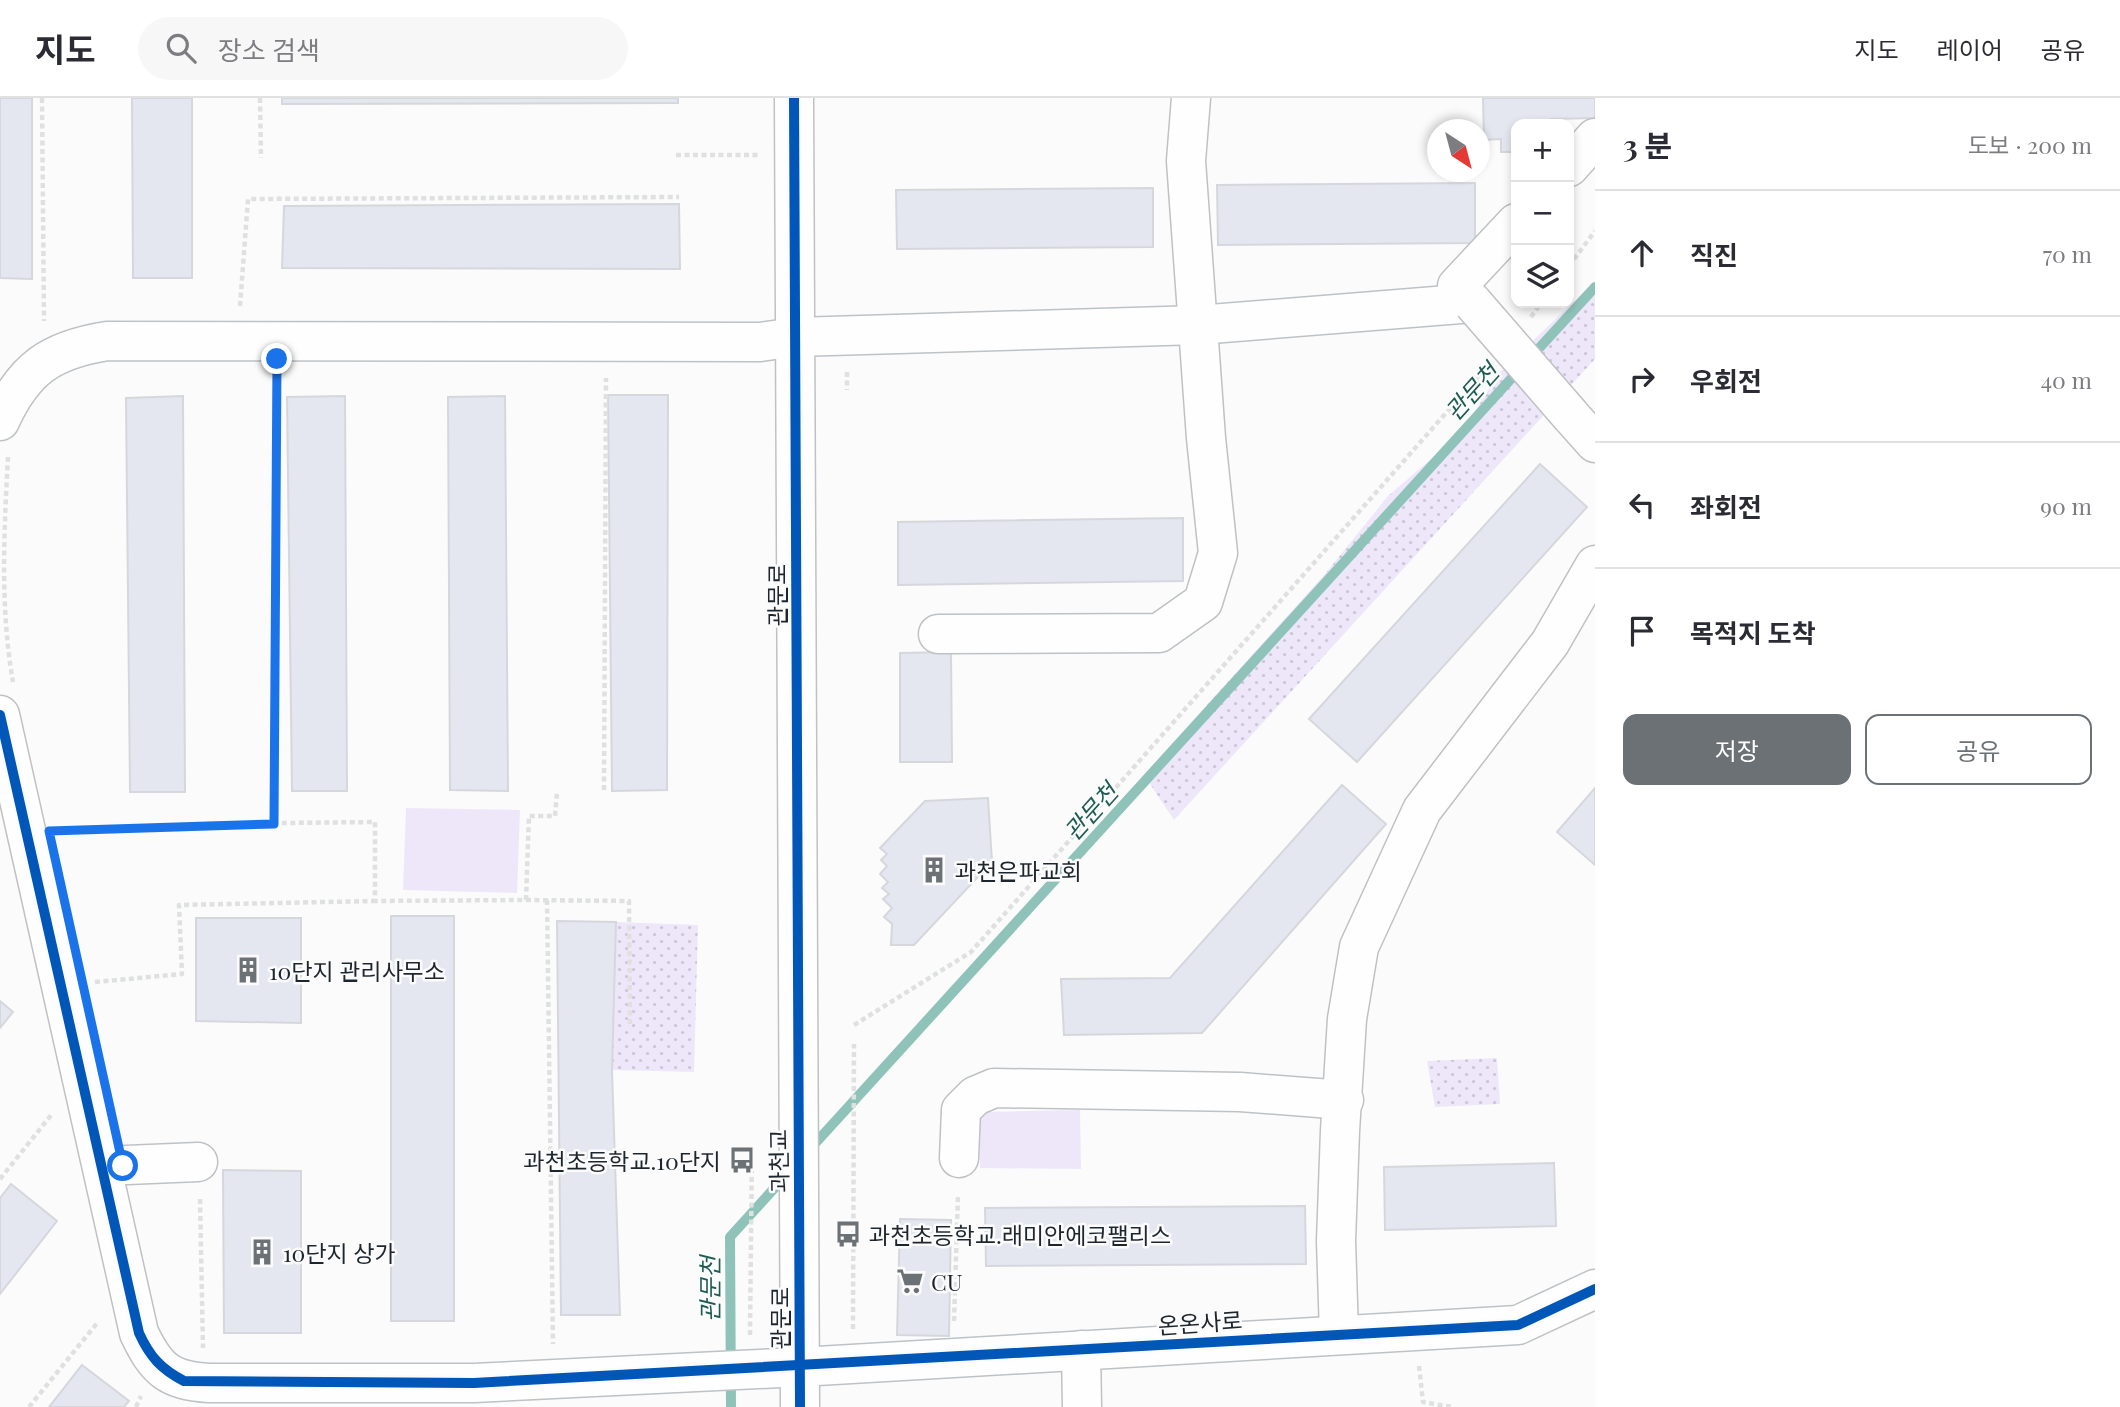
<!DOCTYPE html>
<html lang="ko">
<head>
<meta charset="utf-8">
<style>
	body { margin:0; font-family:"Playfair Display","Noto Sans KR",serif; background:#f7f7f7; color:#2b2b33 }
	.controls { position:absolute; right:21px; top:21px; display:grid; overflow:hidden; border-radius:14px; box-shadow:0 4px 10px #0003 }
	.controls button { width:63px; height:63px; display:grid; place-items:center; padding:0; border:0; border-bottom:2px solid #e1e1e2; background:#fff; color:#2b2b33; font:35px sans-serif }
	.compass { position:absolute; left:1427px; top:21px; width:63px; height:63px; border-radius:50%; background:#fff; box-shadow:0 4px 10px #0003; rotate:144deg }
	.stop { position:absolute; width:21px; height:21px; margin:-16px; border:5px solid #1a73e8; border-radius:50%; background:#fff }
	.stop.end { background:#1a73e8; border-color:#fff; box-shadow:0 2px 7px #0008 }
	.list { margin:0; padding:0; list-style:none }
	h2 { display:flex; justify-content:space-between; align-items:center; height:91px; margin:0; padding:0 28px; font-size:30px }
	h2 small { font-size:23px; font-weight:400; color:#7c7c81 }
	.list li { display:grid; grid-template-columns:46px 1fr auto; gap:21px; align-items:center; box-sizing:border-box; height:126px; padding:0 28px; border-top:2px solid #e1e1e2 }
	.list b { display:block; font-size:26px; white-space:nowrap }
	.list em { font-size:23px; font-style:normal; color:#7c7c81 }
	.actions { display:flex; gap:14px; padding:21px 28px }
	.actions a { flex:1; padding:16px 0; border:2px solid #6b7175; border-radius:14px; text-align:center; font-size:24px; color:#6b7175 }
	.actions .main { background:#6b7175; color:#fff }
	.icon { flex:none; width:38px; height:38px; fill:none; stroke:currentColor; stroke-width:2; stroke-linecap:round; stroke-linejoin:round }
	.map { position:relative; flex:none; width:1595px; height:1309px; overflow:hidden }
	header { display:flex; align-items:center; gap:42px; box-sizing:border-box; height:98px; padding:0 35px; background:#fff; border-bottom:2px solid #e1e1e2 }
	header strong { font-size:33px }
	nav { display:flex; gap:38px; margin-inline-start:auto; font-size:24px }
	.search { width:490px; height:63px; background:#f7f7f7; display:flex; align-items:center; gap:18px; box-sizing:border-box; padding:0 24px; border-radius:38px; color:#7c7c81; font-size:26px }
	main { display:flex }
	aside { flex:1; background:#fff }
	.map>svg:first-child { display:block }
	.grass { fill:#eee7fa }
	.park { fill:url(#park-dots) }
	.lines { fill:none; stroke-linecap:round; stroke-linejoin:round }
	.stream { stroke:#8fc3ba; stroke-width:10 }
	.building { fill:#e4e7ef; stroke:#d6d7dc; stroke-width:2 }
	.street-casing { stroke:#bec2c5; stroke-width:41 }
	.secondary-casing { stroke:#bec2c5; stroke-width:41 }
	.path { stroke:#dfe0e0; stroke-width:4.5; stroke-dasharray:5 3.5; stroke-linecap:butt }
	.street { stroke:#fefefe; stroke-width:38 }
	.secondary { stroke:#fefefe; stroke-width:38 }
	.street-bridge-casing { stroke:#bec2c5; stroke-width:41; stroke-linecap:butt }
	.street-bridge { stroke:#fefefe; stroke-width:38 }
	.cycleway-casing { stroke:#fbfbfb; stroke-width:15 }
	.cycleway { stroke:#0057b8; stroke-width:10 }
	.route { stroke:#1a73e8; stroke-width:9 }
	.labels { text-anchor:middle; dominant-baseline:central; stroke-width:5; stroke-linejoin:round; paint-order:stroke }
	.street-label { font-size:23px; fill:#1e262d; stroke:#fbfbfb }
	.poi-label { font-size:23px; fill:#1e262d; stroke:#fbfbfb; text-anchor:start }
	.water-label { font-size:24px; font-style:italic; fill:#1e5c52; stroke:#fbfbfb }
</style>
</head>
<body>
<header>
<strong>지도</strong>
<div class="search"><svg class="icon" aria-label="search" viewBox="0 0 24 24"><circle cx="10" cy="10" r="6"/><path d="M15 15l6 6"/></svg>장소 검색</div>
<nav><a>지도</a><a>레이어</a><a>공유</a></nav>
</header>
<main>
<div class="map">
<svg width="1595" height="1309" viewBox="0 0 1595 1309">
	<defs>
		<pattern id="park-dots" width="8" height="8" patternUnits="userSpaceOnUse" patternTransform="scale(1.75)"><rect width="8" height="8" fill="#eee7fa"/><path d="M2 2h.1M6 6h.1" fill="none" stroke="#ccc6d7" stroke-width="1.8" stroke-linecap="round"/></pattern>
	</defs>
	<rect width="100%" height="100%" fill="#fbfbfb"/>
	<g class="grass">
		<polygon points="406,710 520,712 517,795 403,792"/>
		<polygon points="1080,1012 1081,1071 980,1070 979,1014"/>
	</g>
	<g class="park">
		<polygon points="1586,192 1595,198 1595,261 1174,722 1144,677 1325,476 1388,398 1461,335 1500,274"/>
		<polygon points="616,824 698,827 694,974 612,972"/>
		<polygon points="1497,960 1500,1006 1435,1009 1427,963"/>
	</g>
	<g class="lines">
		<g class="stream">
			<polyline points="1531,259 1595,189"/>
			<polyline points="810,1051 1520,271"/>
			<polyline points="731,1309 730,1139 790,1073"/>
		</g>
	</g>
	<g class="building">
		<polygon points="0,0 32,0 32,181 0,180"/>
		<polygon points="132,0 192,0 192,180 133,180"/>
		<polygon points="282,0 678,0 678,5 282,6"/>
		<polygon points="1483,0 1595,0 1595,20 1551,21 1551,26 1516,26 1516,54 1501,54 1501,41 1484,42"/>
		<polygon points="1475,85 1475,145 1218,147 1217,87"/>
		<polygon points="1153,90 1153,149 897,151 896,92"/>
		<polygon points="679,106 680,171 282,170 284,108"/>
		<polygon points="608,297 668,297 667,692 612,693"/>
		<polygon points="183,298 185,694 130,694 126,300"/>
		<polygon points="345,298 347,693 292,693 287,299"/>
		<polygon points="505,298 508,693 450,692 448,299"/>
		<polygon points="1540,366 1587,409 1357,664 1309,621"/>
		<polygon points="1183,420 1183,483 898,487 898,424"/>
		<polygon points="951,554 952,664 900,664 900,555"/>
		<polygon points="1342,687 1386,726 1202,935 1064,937 1061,881 1170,880"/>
		<polygon points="1595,690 1595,767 1557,734"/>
		<polygon points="988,700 992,764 914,847 891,847 892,826 884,819 892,810 883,801 889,796 882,790 888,784 880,776 887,768 881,762 887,756 880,750 925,703"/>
		<rect x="391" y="818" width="63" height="405"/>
		<polygon points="196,820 301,820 301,925 196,923"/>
		<polygon points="557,823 616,824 612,972 620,1217 561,1217"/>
		<polygon points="0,903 13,914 0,930"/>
		<polygon points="1554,1065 1556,1128 1385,1132 1384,1069"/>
		<polygon points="223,1072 301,1073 301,1235 224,1235"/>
		<polygon points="11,1086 57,1123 0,1196 0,1100"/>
		<polygon points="1305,1108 1306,1166 986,1168 985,1110"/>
		<polygon points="900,1121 951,1122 949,1238 897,1237"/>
		<polygon points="82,1267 129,1303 124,1309 49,1309"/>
	</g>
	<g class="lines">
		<g class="street-casing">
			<g id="street">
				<polyline points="1569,69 1595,40"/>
				<polyline points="1473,205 1457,188 1516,125"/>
				<polyline points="1571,318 1595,345"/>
				<path d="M0,323c24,-53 51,-71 107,-80l653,1 36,-5 402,-12 275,-22"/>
				<polyline points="938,536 1159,535 1203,504 1218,455 1206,340 1186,63 1191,0"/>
				<path d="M0,617l139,618c17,36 30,48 70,50h265l326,-16"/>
				<polyline points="959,1060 961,1012 975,998 994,990 1240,994 1344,1002"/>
				<polyline points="103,1068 198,1064"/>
				<polyline points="1339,1236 1336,1143 1340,1033 1347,921 1359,849 1422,712 1550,545 1595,467"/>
				<polyline points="1081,1252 1082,1309"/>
			</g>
		</g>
		<g class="secondary-casing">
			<g id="secondary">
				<polyline points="794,0 800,1309"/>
				<polyline points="800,1269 1518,1227 1595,1191"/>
			</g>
		</g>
		<g class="path">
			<polyline points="42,0 44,223"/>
			<polyline points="260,0 261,60"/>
			<polyline points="676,57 758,57"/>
			<polyline points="1569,168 1595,133"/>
			<polyline points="240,208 248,101 679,99"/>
			<polyline points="1531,219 1541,205"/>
			<polyline points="847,274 847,292"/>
			<path d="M8,359c-4,75 -8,151 5,225"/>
			<polyline points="604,692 606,280"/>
			<polyline points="274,726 277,280"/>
			<polyline points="61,733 194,726 375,724 375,803 526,802 529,718 555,718 557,694"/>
			<polyline points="526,802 629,803 630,926"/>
			<polyline points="547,802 553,1246"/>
			<polyline points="95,884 182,876 179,807 375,803"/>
			<polyline points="854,927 971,854 1483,273"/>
			<polyline points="0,1081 52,1016"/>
			<polyline points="200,1101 203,1250"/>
			<polyline points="954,1223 958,1096"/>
			<polyline points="853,1231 854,946"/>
			<polyline points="750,1237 752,1049"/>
			<polyline points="1419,1268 1423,1304 1452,1309"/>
			<polyline points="29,1309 98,1224"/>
			<polyline points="136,1309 141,1298"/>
		</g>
		<use href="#street" class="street"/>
		<use href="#secondary" class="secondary"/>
		<g class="street-bridge-casing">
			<polyline id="street-bridge" points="1473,205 1571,318"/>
		</g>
		<use href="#street-bridge" class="street-bridge"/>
		<g class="cycleway-casing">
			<g id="cycleway">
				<polyline points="794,0 800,1309"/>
				<path d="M0,617l139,618c11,24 22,36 45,48l290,2 1044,-58 77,-36"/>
			</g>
		</g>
		<use href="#cycleway" class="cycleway"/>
	</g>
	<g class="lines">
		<polyline class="route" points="123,1068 49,733 274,726 277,261"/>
	</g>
	<defs>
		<g id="building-bare" transform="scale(2.1)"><path d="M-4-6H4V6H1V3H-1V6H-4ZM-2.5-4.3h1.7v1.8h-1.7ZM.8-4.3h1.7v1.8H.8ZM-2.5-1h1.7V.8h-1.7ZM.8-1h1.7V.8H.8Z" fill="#6b7175" stroke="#fbfbfb" stroke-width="2.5" paint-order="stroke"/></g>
		<g id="bus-bare" transform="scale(2.1)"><path d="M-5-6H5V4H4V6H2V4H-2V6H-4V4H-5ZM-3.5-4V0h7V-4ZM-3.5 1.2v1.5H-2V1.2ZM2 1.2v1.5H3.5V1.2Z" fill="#6b7175" stroke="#fbfbfb" stroke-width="2.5" paint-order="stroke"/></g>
		<g id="supermarket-bare" transform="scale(2.1)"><path d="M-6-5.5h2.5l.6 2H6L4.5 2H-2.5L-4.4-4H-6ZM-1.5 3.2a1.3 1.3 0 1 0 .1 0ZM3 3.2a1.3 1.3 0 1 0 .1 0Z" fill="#6b7175" stroke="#fbfbfb" stroke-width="2.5" paint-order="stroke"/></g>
	</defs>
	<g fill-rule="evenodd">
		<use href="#building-bare" x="934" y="772"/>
		<use href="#building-bare" x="248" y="872"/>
		<use href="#bus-bare" x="742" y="1062"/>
		<use href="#bus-bare" x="848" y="1136"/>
		<use href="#building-bare" x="262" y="1154"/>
		<use href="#supermarket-bare" x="910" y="1183"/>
	</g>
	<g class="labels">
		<g class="street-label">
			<text transform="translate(776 497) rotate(-90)">관문로</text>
			<text transform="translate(778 1063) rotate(-91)">과천교</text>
			<text transform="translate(779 1220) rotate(-90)">관문로</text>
			<text transform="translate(1200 1224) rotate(-4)">온온사로</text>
		</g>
		<g class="poi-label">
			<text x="955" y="772">과천은파교회</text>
			<text x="269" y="872">10단지 관리사무소</text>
			<text x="721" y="1062" text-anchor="end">과천초등학교.10단지</text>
			<text x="869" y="1136">과천초등학교.래미안에코팰리스</text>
			<text x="283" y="1154">10단지 상가</text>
			<text x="931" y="1183">CU</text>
		</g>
		<g class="water-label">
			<text transform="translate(1471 293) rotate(-48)">관문천</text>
			<text transform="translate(1090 713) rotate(-48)">관문천</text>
			<text transform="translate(709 1191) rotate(-90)">관문천</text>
		</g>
	</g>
</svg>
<div class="controls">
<button>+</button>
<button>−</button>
<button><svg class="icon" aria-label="layers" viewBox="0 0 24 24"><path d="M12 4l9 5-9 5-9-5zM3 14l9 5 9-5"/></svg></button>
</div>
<svg class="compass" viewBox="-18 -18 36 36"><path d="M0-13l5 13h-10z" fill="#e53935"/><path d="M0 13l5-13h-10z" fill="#7c7c81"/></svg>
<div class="stop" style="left:123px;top:1068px"></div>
<div class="stop end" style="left:277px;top:261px"></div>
</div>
<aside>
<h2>3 분<small>도보 · 200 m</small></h2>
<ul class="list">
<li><svg class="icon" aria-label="ahead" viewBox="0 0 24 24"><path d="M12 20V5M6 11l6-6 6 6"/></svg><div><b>직진</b></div><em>70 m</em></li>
<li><svg class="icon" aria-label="right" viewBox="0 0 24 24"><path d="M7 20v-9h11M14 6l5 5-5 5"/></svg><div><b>우회전</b></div><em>40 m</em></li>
<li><svg class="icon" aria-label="left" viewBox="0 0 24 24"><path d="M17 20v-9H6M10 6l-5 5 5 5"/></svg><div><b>좌회전</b></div><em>90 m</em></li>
<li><svg class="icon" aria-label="arrive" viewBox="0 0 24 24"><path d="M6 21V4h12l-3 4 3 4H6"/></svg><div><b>목적지 도착</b></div></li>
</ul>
<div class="actions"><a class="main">저장</a><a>공유</a></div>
</aside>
</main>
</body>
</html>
